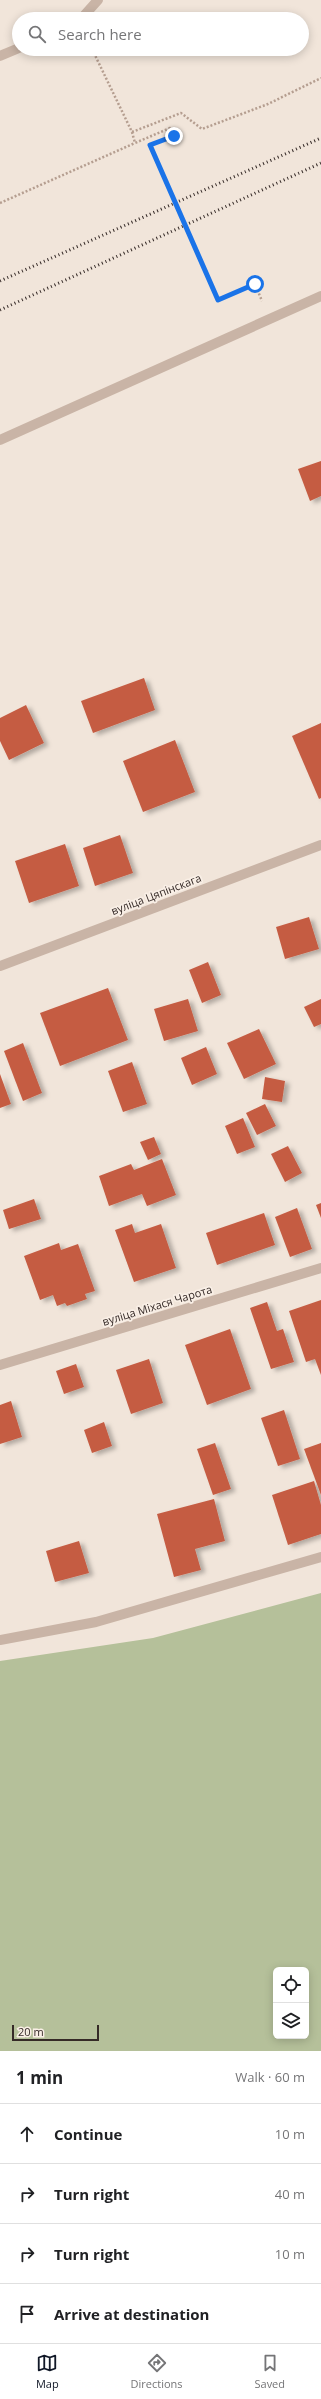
<!DOCTYPE html>
<html lang="en">
<head>
<meta charset="utf-8">
<style>
	body { margin:0; font-family:"Open Sans",sans-serif; background:#f6f6f6; color:#202124 }
	.controls { position:absolute; right:12px; bottom:12px; display:grid; overflow:hidden; border-radius:6px; box-shadow:0 2px 10px #0003 }
	.controls button { width:36px; height:36px; display:grid; place-items:center; padding:0; border:0; border-bottom:1px solid #e0e0e0; background:#fff; color:#202124; font:20px sans-serif }
	.scale { position:absolute; left:12px; bottom:10px; width:87px; box-sizing:border-box; padding-left:4px; border:2px solid #352a27; border-top:0; font-size:11px; line-height:14px; white-space:nowrap; color:#352a27; -webkit-text-stroke:3px #f9efe6; paint-order:stroke }
	.stop { position:absolute; width:12px; height:12px; margin:-9px; border:3px solid #1a73e8; border-radius:50%; background:#fff }
	.stop.end { background:#1a73e8; border-color:#fff; box-shadow:0 1px 4px #0008 }
	.list { margin:0; padding:0; list-style:none }
	h2 { display:flex; justify-content:space-between; align-items:center; height:52px; margin:0; padding:0 16px; font-size:17px }
	h2 small { font-size:13px; font-weight:400; color:#757577 }
	.list li { display:grid; grid-template-columns:26px 1fr auto; gap:12px; align-items:center; box-sizing:border-box; height:60px; padding:0 16px; border-top:1px solid #e0e0e0 }
	.list b { display:block; font-size:15px; white-space:nowrap }
	.list em { font-size:13px; font-style:normal; color:#757577 }
	.icon { flex:none; width:22px; height:22px; fill:none; stroke:currentColor; stroke-width:2; stroke-linecap:round; stroke-linejoin:round }
	.map { position:relative; flex:none; width:321px; height:2051px; overflow:hidden }
	.search { position:absolute; background:#fff; box-shadow:0 2px 10px #0003; left:12px; right:12px; top:12px; height:44px; display:flex; align-items:center; gap:10px; box-sizing:border-box; padding:0 14px; border-radius:22px; color:#757577; font-size:15px }
	.sheet { height:292px; background:#fff }
	nav { display:flex; justify-content:space-around; align-items:center; box-sizing:border-box; height:56px; border-top:1px solid #e0e0e0; background:#fff; font-size:11px; color:#757577 }
	nav a { display:grid; justify-items:center; gap:2px }
	nav .on { color:#111827 }
	.map>svg:first-child { display:block }
	.green { fill:#b5c09a; fill-rule:evenodd }
	.building { fill:#c55c43; filter:url(#shadow) }
	.lines { fill:none; stroke-linecap:round; stroke-linejoin:round }
	.path { stroke:#b59e90; stroke-width:2.5; stroke-dasharray:2 2; stroke-linecap:butt }
	.service { stroke:#c9b4a6; stroke-width:10 }
	.minor { stroke:#c9b4a6; stroke-width:10 }
	.rail { stroke:#352a27; stroke-width:3; stroke-dasharray:1 3; stroke-linecap:butt }
	.route { stroke:#1a73e8; stroke-width:5 }
	.labels { text-anchor:middle; dominant-baseline:central; stroke-width:3.5; stroke-linejoin:round; paint-order:stroke }
	.street-label { font-size:11px; fill:#352a27; stroke:#f9efe6 }
</style>
</head>
<body>
<div class="map">
<svg width="321" height="2051" viewBox="0 0 321 2051">
	<defs>
		<filter id="shadow"><feDropShadow dx="4.5" dy="2.5" stdDeviation="2" flood-color="#0004"/></filter>
	</defs>
	<rect width="100%" height="100%" fill="#f1e5da"/>
	<path class="green" d="M321,1593v458h-321v-390l153,-23zM276,1970h30v66h-30z"/>
	<g class="building">
		<polygon points="321,461 321,496 310,501 298,469"/>
		<polygon points="144,678 155,710 93,733 81,701"/>
		<polygon points="26,705 44,743 9,760 0,741 0,718"/>
		<polygon points="321,723 321,798 319,799 292,736"/>
		<polygon points="175,740 195,792 143,812 123,761"/>
		<polygon points="120,835 133,873 95,886 83,848"/>
		<polygon points="65,844 79,886 29,903 15,861"/>
		<polygon points="309,917 319,949 285,959 276,927"/>
		<polygon points="208,962 221,995 202,1003 189,970"/>
		<polygon points="108,988 128,1040 60,1066 40,1013"/>
		<polygon points="188,999 198,1031 164,1041 154,1009"/>
		<polygon points="321,999 321,1024 314,1027 304,1007"/>
		<polygon points="259,1029 276,1064 244,1079 227,1043"/>
		<polygon points="23,1043 42,1093 23,1101 4,1051"/>
		<polygon points="206,1047 217,1074 192,1085 181,1058"/>
		<polygon points="132,1062 147,1104 123,1112 108,1071"/>
		<polygon points="0,1074 11,1104 0,1108"/>
		<polygon points="265,1077 285,1081 282,1102 262,1099"/>
		<polygon points="265,1104 276,1126 257,1135 246,1113"/>
		<polygon points="243,1118 255,1147 237,1154 225,1126"/>
		<polygon points="154,1137 161,1154 148,1160 140,1142"/>
		<polygon points="288,1146 302,1173 285,1182 271,1154"/>
		<polygon points="162,1159 176,1195 147,1206 142,1194 109,1206 99,1176 131,1164 134,1170"/>
		<polygon points="34,1199 41,1219 9,1229 3,1210"/>
		<polygon points="321,1203 321,1218 316,1205"/>
		<polygon points="297,1208 312,1249 290,1257 275,1217"/>
		<polygon points="264,1213 275,1245 217,1265 206,1233"/>
		<polygon points="132,1224 135,1233 161,1224 176,1268 134,1282 115,1230"/>
		<polygon points="59,1243 61,1250 78,1244 95,1291 85,1294 87,1299 67,1306 65,1303 57,1306 53,1295 40,1300 24,1256"/>
		<polygon points="321,1300 321,1375 315,1359 306,1362 289,1311"/>
		<polygon points="267,1302 277,1331 283,1329 294,1362 271,1369 250,1308"/>
		<polygon points="230,1329 251,1389 207,1405 185,1345"/>
		<polygon points="149,1359 163,1403 131,1414 116,1370"/>
		<polygon points="76,1364 84,1387 64,1394 56,1371"/>
		<polygon points="11,1401 22,1437 0,1444 0,1405"/>
		<polygon points="284,1410 300,1459 278,1466 261,1418"/>
		<polygon points="104,1422 112,1446 92,1453 84,1430"/>
		<polygon points="215,1443 231,1489 213,1495 197,1449"/>
		<polygon points="321,1443 321,1495 304,1449"/>
		<polygon points="314,1481 321,1505 321,1534 288,1545 272,1495"/>
		<polygon points="214,1499 225,1541 195,1549 201,1570 174,1577 157,1514"/>
		<polygon points="79,1541 89,1573 55,1582 46,1551"/>
	</g>
	<g class="lines">
		<g class="path">
			<polyline points="92,49 132,132 135,143 170,128 174,136 150,145 218,300 255,284 262,301"/>
			<polyline points="132,132 181,113 202,129 268,104 321,78"/>
			<polyline points="0,203 135,143"/>
		</g>
		<g class="service">
			<polyline points="0,440 321,296"/>
			<polyline points="0,1640 96,1622 321,1557"/>
		</g>
		<g class="minor">
			<polyline points="81,19 98,0"/>
			<polyline points="0,56 19,48"/>
			<polyline points="0,966 321,845"/>
			<polyline points="0,1365 321,1268"/>
		</g>
		<g class="rail">
			<polyline points="0,281 321,138"/>
			<polyline points="0,310 321,163"/>
		</g>
	</g>
	<g class="lines">
		<polyline class="route" points="174,136 150,145 218,300 255,284"/>
	</g>
	<g class="labels">
		<g class="street-label">
			<text transform="translate(156 894) rotate(-21)">вуліца Цяпінскага</text>
			<text transform="translate(157 1305) rotate(-17)">вуліца Міхася Чарота</text>
		</g>
	</g>
</svg>
<div class="controls">
<button><svg class="icon" aria-label="locate" viewBox="0 0 24 24"><circle cx="12" cy="12" r="6"/><path d="M12 2v4M12 18v4M2 12h4M18 12h4"/></svg></button>
<button><svg class="icon" aria-label="layers" viewBox="0 0 24 24"><path d="M12 4l9 5-9 5-9-5zM3 14l9 5 9-5"/></svg></button>
</div>
<div class="scale">20 m</div>
<div class="stop" style="left:255px;top:284px"></div>
<div class="stop end" style="left:174px;top:136px"></div>
<div class="search"><svg class="icon" aria-label="search" viewBox="0 0 24 24"><circle cx="10" cy="10" r="6"/><path d="M15 15l6 6"/></svg>Search here</div>
</div>
<section class="sheet">
<h2>1 min<small>Walk · 60 m</small></h2>
<ul class="list">
<li><svg class="icon" aria-label="ahead" viewBox="0 0 24 24"><path d="M12 20V5M6 11l6-6 6 6"/></svg><div><b>Continue</b></div><em>10 m</em></li>
<li><svg class="icon" aria-label="right" viewBox="0 0 24 24"><path d="M7 20v-9h11M14 6l5 5-5 5"/></svg><div><b>Turn right</b></div><em>40 m</em></li>
<li><svg class="icon" aria-label="right" viewBox="0 0 24 24"><path d="M7 20v-9h11M14 6l5 5-5 5"/></svg><div><b>Turn right</b></div><em>10 m</em></li>
<li><svg class="icon" aria-label="arrive" viewBox="0 0 24 24"><path d="M6 21V4h12l-3 4 3 4H6"/></svg><div><b>Arrive at destination</b></div></li>
</ul>
</section>
<nav>
<a class="on"><svg class="icon" aria-label="map" viewBox="0 0 24 24"><path d="M3 6l6-2 6 2 6-2v14l-6 2-6-2-6 2zM9 4v14M15 6v14"/></svg>Map</a>
<a><svg class="icon" aria-label="directions" viewBox="0 0 24 24"><path d="M12 3l9 9-9 9-9-9zM9 14v-3h6M13 9l2 2-2 2"/></svg>Directions</a>
<a><svg class="icon" aria-label="saved" viewBox="0 0 24 24"><path d="M7 4h10v16l-5-4-5 4z"/></svg>Saved</a>
</nav>
</body>
</html>
